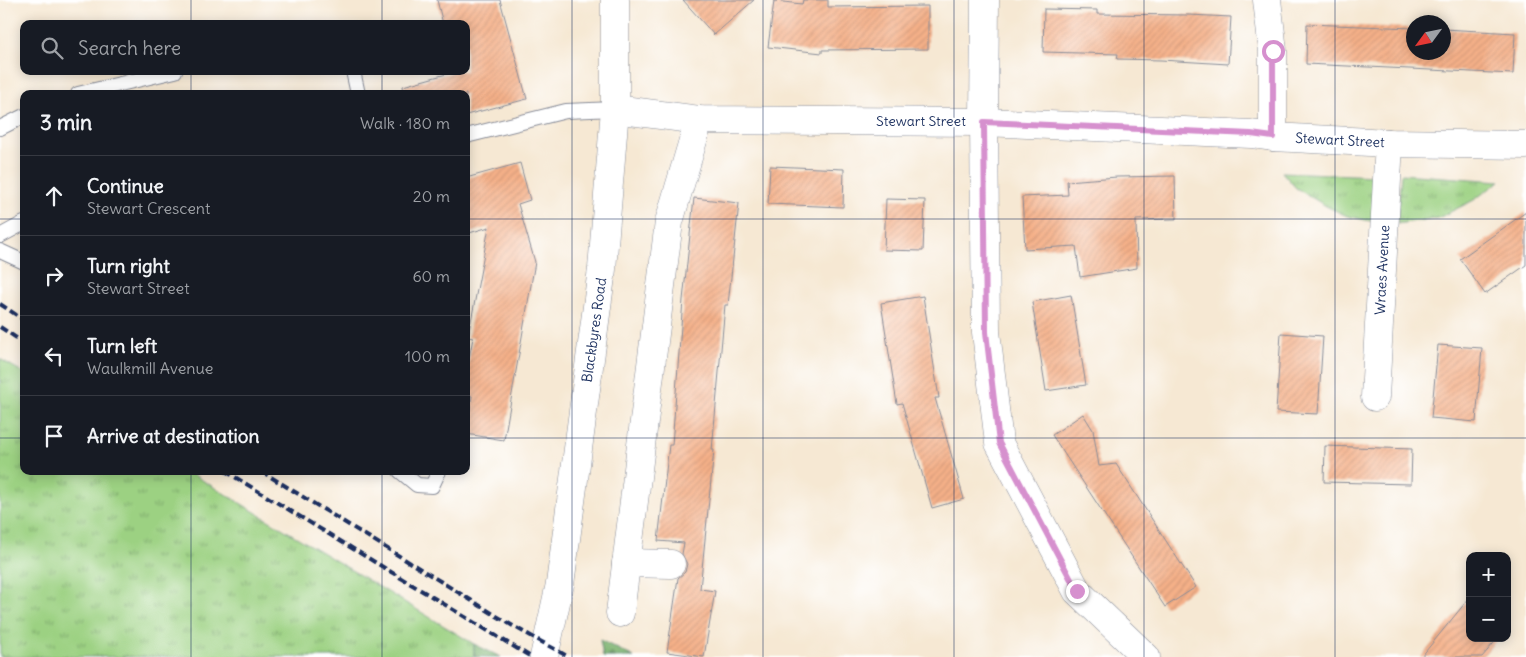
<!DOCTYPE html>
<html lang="en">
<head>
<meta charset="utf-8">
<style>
	body { margin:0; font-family:Delius,sans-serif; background:#242831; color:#f1f3f6 }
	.controls { position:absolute; right:15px; bottom:15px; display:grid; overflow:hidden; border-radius:10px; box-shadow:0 2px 12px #0003 }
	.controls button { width:45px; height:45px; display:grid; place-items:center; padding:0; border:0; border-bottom:1px solid #363941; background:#171b24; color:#f1f3f6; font:25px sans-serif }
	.compass { position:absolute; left:1406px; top:15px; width:45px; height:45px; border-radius:50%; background:#171b24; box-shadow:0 2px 12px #0003; rotate:237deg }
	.stop { position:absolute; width:15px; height:15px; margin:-11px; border:4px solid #d690ce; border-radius:50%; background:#fff }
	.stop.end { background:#d690ce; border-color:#fff; box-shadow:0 1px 5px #0008 }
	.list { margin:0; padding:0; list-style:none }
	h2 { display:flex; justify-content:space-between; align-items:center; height:65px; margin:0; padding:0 20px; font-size:21px }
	h2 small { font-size:16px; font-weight:400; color:#9ea1a6 }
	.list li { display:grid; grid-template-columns:32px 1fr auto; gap:15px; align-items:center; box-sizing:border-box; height:80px; padding:0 20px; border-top:1px solid #363941 }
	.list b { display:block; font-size:19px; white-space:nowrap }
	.list p { margin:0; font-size:16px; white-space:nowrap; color:#9ea1a6 }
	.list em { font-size:16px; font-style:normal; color:#9ea1a6 }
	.icon { flex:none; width:28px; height:28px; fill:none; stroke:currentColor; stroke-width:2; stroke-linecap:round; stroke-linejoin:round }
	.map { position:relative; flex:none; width:1526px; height:657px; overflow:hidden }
	.search { position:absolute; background:#171b24; box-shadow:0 2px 12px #0003; left:20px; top:20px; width:450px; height:55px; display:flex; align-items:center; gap:12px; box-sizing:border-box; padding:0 18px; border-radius:10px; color:#9ea1a6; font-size:19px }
	.panel { position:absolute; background:#171b24; box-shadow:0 2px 12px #0003; left:20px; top:90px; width:450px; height:385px; border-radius:10px }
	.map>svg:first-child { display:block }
	.grass { fill:url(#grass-tufts); stroke:#5c8070 }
	.forest { fill:url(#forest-firs); stroke:#4c7167 }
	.building { fill:url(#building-hatch) }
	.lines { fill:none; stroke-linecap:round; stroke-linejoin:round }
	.service-casing { stroke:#888c98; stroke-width:16 }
	.minor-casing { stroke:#888c98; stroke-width:29 }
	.tertiary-casing { stroke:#888c98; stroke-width:29 }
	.service { stroke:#fff; stroke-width:14 }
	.minor { stroke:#fff; stroke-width:28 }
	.tertiary { stroke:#fff; stroke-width:28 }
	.rail { stroke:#1b2f5e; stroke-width:4; stroke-dasharray:8 4; stroke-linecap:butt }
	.route { stroke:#d690ce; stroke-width:6 }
	.grid { fill:none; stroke:#1b2f5e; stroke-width:1; stroke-opacity:0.55 }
	.labels { text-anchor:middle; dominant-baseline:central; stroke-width:4.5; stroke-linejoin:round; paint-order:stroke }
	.street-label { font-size:14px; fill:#1b2f5e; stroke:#fff }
</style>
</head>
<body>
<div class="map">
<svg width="1526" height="657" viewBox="0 0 1526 657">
	<defs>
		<pattern id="grass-tufts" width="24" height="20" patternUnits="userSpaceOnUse" patternTransform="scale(1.25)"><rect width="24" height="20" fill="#9cd182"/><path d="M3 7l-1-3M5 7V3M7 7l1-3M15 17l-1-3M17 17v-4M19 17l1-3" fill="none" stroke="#7eaa6e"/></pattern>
		<pattern id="forest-firs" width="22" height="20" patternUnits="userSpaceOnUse" patternTransform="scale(1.25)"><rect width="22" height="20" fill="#7db370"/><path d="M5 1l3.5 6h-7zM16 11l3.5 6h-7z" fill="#66925f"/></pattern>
		<pattern id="building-hatch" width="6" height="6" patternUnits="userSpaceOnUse" patternTransform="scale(1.25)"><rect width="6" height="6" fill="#f5b088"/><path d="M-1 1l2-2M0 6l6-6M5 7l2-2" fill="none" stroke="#d19878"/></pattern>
	</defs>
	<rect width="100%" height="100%" fill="#fff"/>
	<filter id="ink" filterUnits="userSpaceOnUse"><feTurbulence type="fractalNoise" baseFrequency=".02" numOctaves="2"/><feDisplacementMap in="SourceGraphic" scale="10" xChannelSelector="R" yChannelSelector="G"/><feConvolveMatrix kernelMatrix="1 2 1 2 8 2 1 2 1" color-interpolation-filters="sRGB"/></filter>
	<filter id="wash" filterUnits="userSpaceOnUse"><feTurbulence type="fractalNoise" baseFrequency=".0096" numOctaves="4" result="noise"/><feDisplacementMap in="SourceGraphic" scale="20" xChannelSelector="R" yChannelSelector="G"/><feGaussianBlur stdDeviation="1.12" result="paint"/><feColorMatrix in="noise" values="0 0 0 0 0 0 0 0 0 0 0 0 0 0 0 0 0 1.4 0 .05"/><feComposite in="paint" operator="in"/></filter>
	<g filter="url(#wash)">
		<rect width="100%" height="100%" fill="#f6e8d3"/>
		<g class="grass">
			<polygon points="1282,172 1376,176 1374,222 1347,216 1326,206 1296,188"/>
			<polygon points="1401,174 1500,181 1474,200 1438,218 1397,224"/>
			<polygon points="0,359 24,373 24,471 187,471 474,644 474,657 0,657"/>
		</g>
		<g class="forest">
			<polygon points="600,640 634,657 603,657"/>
			<polygon points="474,644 501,657 474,657"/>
		</g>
		<g id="blocks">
			<g class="building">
				<polygon points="437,0 500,0 527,99 466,115 466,94 404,94 403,86 457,71 466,71 466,24 443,24"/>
				<polygon points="683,0 754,0 714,35"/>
				<polygon points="803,0 828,0 828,7 928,6 928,49 822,50 822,53 768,47 774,1 802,4"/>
				<polygon points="1044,9 1097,10 1097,14 1189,15 1231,17 1228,64 1161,60 1117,59 1118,54 1043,52"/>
				<polygon points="1307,24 1414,28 1414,52 1444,52 1444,29 1515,33 1513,74 1306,64"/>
				<polygon points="520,163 530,200 518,204 535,262 504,440 466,434 472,396 466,395 466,374 473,338 468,337 489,227 466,234 466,178"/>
				<polygon points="770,166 844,169 843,207 768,204"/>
				<polygon points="1175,176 1176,219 1136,220 1137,268 1080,277 1076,246 1025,249 1022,197 1068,195 1067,181 1117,177"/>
				<polygon points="694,198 739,203 728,305 725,305 712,450 714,450 700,589 715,591 704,657 667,652 678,578 685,572 687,564 682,554 684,543 658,541 669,445 672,445 683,300"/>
				<polygon points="886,199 925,200 923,251 884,250"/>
				<polygon points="1526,212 1526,265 1485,294 1460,259"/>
				<polygon points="1071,295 1086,385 1046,391 1032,302"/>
				<polygon points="923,296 939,398 935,398 964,499 932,508 902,403 897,404 881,303"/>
				<polygon points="1281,333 1323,336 1318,414 1276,412"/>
				<polygon points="1438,345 1482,348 1476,422 1431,418"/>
				<polygon points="1083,414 1093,430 1099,466 1116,464 1196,587 1165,607 1052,435"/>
				<polygon points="1325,446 1412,449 1411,484 1324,482"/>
				<polygon points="1470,597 1470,638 1498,638 1482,657 1421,657"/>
			</g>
		</g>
	</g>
	<g filter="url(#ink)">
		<use href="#blocks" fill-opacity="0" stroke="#888c98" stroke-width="1"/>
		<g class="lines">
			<g class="service-casing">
				<g id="service">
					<polyline points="353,71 358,94"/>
					<polyline points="78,94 175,71"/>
					<polyline points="0,128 24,116"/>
					<polyline points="466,136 566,111 615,109"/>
					<polyline points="0,236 24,223"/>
					<polyline points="0,251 24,262"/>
					<polyline points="400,471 417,485 432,486 439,471"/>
				</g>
			</g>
			<g class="minor-casing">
				<g id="minor">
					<polyline points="985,0 984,122 986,332 999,443 1077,591 1146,657"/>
					<polyline points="1267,0 1273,51 1273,137"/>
					<polyline points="615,109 699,120 984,122 1251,134 1273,137 1389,143 1526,145"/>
					<polyline points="1375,397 1389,143"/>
					<polyline points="626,563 671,564"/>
					<polyline points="620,613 669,222 699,120"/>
				</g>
			</g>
			<g class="tertiary-casing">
				<polyline id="tertiary" points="544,657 560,584 602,269 615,109 615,0"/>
			</g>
			<use href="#service" class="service"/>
			<use href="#minor" class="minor"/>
			<use href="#tertiary" class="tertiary"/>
			<g class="rail">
				<polyline points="0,304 24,320"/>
				<polyline points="0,327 24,343"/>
				<polyline points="225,471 531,657"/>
				<polyline points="261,471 513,626 569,657"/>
			</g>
		</g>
	</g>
	<g class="lines" filter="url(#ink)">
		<polyline class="route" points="1077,591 999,443 986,332 984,122 1251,134 1273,137 1273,51"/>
	</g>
	<path class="grid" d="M191,0v24M382,0v24M572,0v657M763,0v657M954,0v657M1144,0v657M1335,0v657M191,71v23M382,71v23M0,219h24M466,219h1060M0,438h24M466,438h1060M191,471v186M382,471v186"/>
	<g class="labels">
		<g class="street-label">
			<text x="921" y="121">Stewart Street</text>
			<text transform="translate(1340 140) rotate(3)">Stewart Street</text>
			<text transform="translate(1382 270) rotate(-87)">Wraes Avenue</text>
			<text transform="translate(594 330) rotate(-82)">Blackbyres Road</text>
		</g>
	</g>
</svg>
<div class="controls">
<button>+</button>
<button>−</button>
</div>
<svg class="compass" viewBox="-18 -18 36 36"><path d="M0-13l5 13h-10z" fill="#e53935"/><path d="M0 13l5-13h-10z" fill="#9ea1a6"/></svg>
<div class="stop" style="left:1273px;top:51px"></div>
<div class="stop end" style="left:1077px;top:591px"></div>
<div class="search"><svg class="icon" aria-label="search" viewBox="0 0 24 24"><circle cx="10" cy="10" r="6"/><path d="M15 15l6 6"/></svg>Search here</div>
<section class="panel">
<h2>3 min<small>Walk · 180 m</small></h2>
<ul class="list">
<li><svg class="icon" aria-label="ahead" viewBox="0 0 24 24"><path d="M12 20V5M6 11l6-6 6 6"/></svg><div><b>Continue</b><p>Stewart Crescent</p></div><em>20 m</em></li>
<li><svg class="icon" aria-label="right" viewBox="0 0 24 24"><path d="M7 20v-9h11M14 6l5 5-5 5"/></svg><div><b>Turn right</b><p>Stewart Street</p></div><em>60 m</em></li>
<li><svg class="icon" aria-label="left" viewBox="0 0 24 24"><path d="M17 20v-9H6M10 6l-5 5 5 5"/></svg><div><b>Turn left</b><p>Waulkmill Avenue</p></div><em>100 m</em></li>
<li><svg class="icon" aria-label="arrive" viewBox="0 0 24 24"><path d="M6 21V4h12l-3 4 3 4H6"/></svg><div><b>Arrive at destination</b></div></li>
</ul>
</section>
</div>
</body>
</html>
